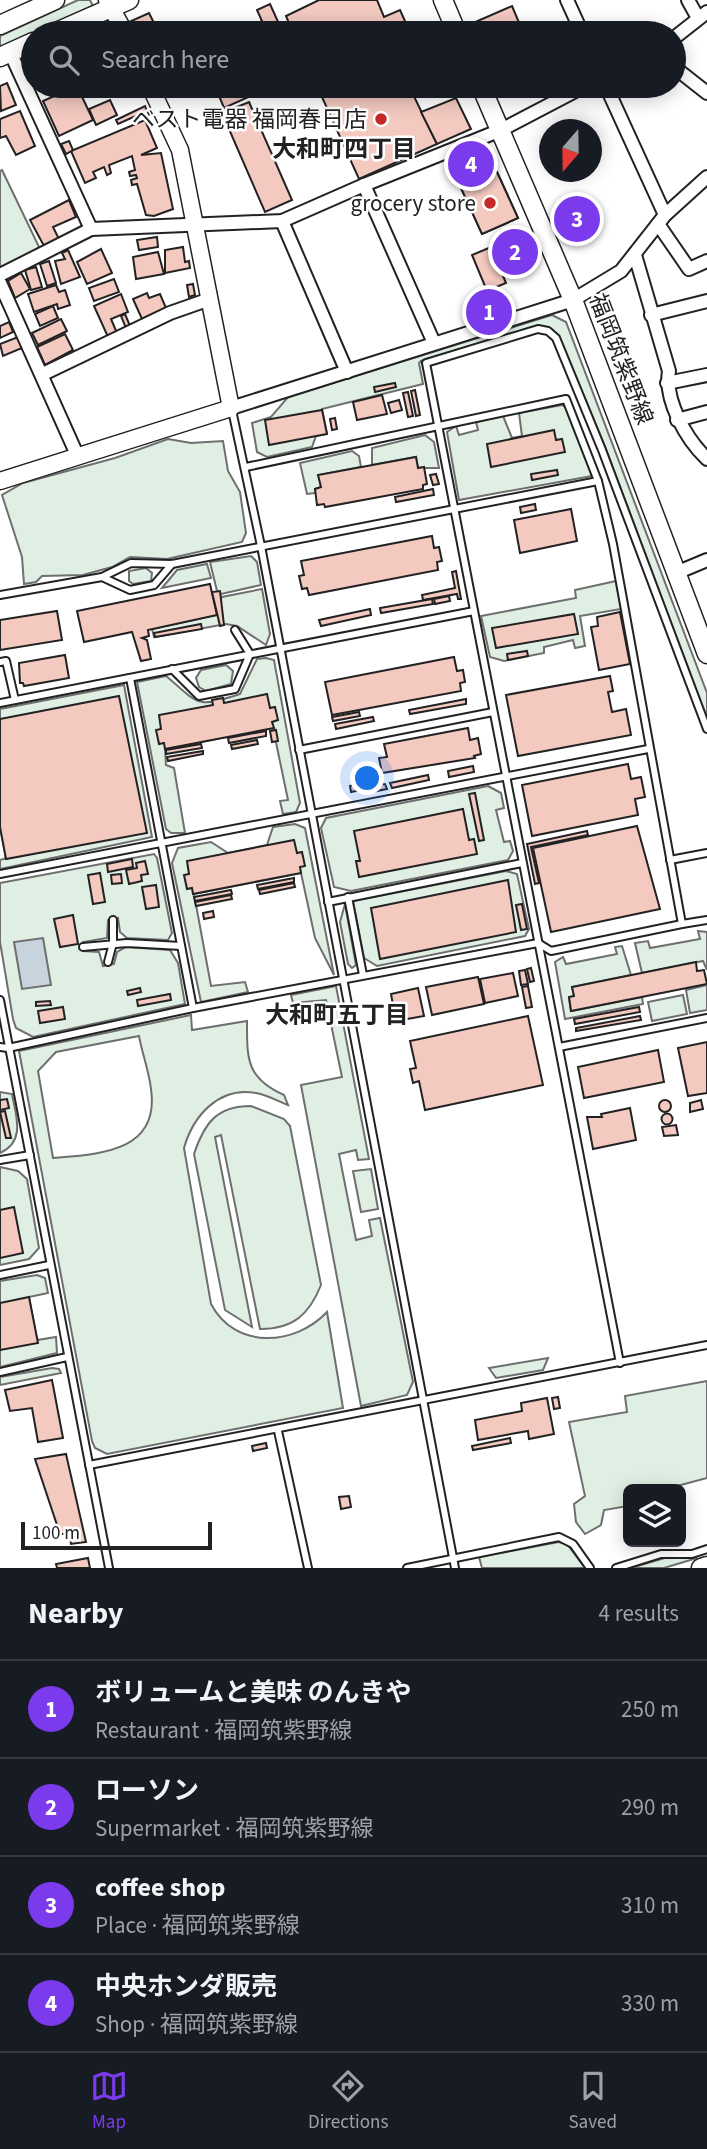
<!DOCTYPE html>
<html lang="en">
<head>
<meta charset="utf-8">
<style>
	body { margin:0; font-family:"Source Sans 3","Noto Sans JP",sans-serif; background:#242831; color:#f1f3f6 }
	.controls { position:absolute; right:21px; bottom:21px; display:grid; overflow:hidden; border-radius:10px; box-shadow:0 4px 18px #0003 }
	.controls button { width:63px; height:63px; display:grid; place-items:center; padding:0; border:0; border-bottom:2px solid #363941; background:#171b24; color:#f1f3f6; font:35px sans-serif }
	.compass { position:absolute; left:539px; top:119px; width:63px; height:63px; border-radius:50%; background:#171b24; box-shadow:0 4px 18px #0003; rotate:200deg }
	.scale { position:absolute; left:21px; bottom:18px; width:191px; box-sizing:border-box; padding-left:7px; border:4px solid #222; border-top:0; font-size:19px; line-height:24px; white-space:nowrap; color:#222; -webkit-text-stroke:5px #fff; paint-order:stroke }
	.you { position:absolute; left:368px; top:779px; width:24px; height:24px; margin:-18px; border:5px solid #fff; border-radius:50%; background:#1a73e8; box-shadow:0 0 0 10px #1a73e833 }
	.badge { display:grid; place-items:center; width:46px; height:46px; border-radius:50%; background:#7c3aed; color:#fff; font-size:23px; font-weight:700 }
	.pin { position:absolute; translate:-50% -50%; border:4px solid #fff; box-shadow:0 2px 7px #0006 }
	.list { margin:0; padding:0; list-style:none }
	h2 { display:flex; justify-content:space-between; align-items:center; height:91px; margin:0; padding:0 28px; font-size:30px }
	h2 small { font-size:23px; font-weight:400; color:#9ea1a6 }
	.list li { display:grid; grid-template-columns:46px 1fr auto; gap:21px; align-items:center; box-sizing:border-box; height:98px; padding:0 28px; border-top:2px solid #363941 }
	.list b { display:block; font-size:26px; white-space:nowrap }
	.list p { margin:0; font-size:23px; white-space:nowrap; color:#9ea1a6 }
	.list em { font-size:23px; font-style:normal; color:#9ea1a6 }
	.icon { flex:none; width:38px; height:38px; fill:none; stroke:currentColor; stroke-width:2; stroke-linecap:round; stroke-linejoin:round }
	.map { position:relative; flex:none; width:707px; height:1568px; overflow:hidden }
	.search { position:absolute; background:#171b24; box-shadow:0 4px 18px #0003; left:21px; right:21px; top:21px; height:77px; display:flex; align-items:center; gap:18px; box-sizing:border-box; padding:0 24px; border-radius:38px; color:#9ea1a6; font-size:26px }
	.sheet { height:483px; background:#171b24 }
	nav { display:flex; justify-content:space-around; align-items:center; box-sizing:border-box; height:98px; border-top:2px solid #363941; background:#171b24; font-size:19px; color:#9ea1a6 }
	nav a { display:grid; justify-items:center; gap:4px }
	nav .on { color:#7c3aed }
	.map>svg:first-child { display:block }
	.green { fill:#e0efe3; stroke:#6f6f6f; stroke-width:2; fill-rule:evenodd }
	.water { fill:#c7d3dd; stroke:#6f6f6f; stroke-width:2 }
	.building { fill:#f3c9c0; stroke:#222; stroke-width:2 }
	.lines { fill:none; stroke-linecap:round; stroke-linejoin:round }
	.lane-casing { stroke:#222; stroke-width:10 }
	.street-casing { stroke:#222; stroke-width:16 }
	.secondary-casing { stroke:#222; stroke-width:19 }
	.primary-casing { stroke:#222; stroke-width:21 }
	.lane { stroke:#fff; stroke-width:6 }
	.street { stroke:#fff; stroke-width:12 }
	.secondary { stroke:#fff; stroke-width:16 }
	.primary { stroke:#fff; stroke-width:18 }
	.poi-dot { fill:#c62828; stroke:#fff; stroke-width:2.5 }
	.labels { text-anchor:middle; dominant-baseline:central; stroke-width:5; stroke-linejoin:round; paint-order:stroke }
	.poi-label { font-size:23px; fill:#222; stroke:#fff; text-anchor:end }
	.street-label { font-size:23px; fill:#222; stroke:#fff }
	.neighbourhood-label { font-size:24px; font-weight:bold; fill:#222; stroke:#fff }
</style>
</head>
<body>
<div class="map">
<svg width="707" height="1568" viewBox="0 0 707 1568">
	<rect width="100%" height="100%" fill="#fff"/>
	<g class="green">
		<polygon points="78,0 90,0 93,6 0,48 0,36"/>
		<polygon points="2,170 40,249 0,269 0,171"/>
		<polygon points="552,315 566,322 707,693 707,720 606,449 561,341 546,327 534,327 421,361 419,363 423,384 322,409 327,434 316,436 312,447 267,457 257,452 252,423 271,417 288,397"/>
		<polygon points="562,405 568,409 592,476 459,500 447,432 456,426 459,435 478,430 476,422 503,416 512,438 522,436 519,413"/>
		<polygon points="425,435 434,442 439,468 418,468 416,457 372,465 372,448"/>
		<polygon points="168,439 191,443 223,441 228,471 240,492 246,533 242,542 167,559 130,557 112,567 83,575 42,576 36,582 24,584 22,557 2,495 23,483 115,458"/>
		<polygon points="352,451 359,456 361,467 319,475 321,487 315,489 316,493 307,494 300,463"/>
		<polygon points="251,556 257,562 261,585 221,594 217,591 210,562"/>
		<polygon points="207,564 211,578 162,588 177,570"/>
		<polygon points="146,568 152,573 151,581 133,584 129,581 129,571"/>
		<polygon points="616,581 621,609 580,616 585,646 575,648 573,640 544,647 544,653 504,661 490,657 481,616 576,598 575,590"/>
		<polygon points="262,589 270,634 266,645 237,626 226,624 154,637 152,629 221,614 219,601 222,597"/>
		<path d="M266,658l8,2 26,143 -4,9 -13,2 -3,-13 8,-1 -15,-72 -108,21 1,16 8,3 11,65h-14l-5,-4 -29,-147 29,-6c34,28 28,33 74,18l17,-35z"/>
		<polygon points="226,665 233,671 231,684 206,691 199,687 196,678 201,670"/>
		<polygon points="124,685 152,837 0,869 0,860 6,858 0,827 0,709"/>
		<polygon points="488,786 501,793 504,808 496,810 504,842 510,841 513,851 508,860 351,891 334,887 321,828 326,818"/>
		<polygon points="295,824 305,828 334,975 315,938 301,873 194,894 211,986 245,982 248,992 201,1002 172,863 178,848 211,842 228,853 267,845 273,827"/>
		<polygon points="154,854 157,858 172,933 168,940 127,938 120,932 118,918 108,920 107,938 83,942 83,951 99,952 103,966 114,964 117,952 126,947 170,950 178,963 185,1004 33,1037 16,1028 13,1019 0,942 0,883"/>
		<polygon points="506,871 517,874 529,929 525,936 377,966 364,958 353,901"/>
		<polygon points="345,904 356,965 352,968 348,964 340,922"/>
		<polygon points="698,931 707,932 707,970 703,961 642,973 635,943 648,941 650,948 700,939"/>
		<polygon points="622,946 631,975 572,987 574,996 569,998 571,1011 642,997 643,1004 565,1019 555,962 563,957 566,964 617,954 615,947"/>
		<polygon points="707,985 707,1010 690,1013 686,990"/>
		<polygon points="336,986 369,1159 358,1160 356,1150 339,1154 356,1240 372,1236 369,1220 380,1218 413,1382 407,1395 361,1406 301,1085 342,1077 326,1000 293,1003 291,995"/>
		<polygon points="683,995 687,1014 652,1021 648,1002"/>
		<path d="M191,1015l1,15 55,-9c0,38 -1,57 37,74l4,10c-10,-4 -21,-10 -32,-12 -37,-7 -63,23 -72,55l27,156c24,46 84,42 116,8l16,96 -236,46 -12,-6 -3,-7 -73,-390zM139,1036c3,17 10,35 12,53 9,63 -51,65 -98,69l-15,-87 18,-19z"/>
		<path d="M0,1092l12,2c4,22 14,47 -12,59z"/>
		<path d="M251,1106l33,13 6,7 31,159c-12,30 -28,44 -61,44l-39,-194 -6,2 37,190 -27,-17 -31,-156c10,-30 22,-48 57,-48z"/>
		<polygon points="0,1167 18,1171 27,1179 39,1248 29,1259 0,1265"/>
		<polygon points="371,1169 378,1209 361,1212 353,1171"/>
		<polygon points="37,1275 45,1278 48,1293 29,1297 37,1340 56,1337 57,1353 0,1367 0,1281"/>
		<polygon points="548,1358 543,1370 496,1378 489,1368"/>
		<polygon points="52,1368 59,1369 61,1373 0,1385 0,1377"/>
		<polygon points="707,1381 707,1478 666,1489 628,1489 628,1506 604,1510 601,1525 585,1534 576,1522 574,1504 585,1496 569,1422 627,1412 625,1396"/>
		<polygon points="559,1542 567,1544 585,1568 482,1568 479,1557"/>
		<polygon points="668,1557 697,1558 664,1568 631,1568"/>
	</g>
	<polygon class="water" points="43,938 51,985 22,989 14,942"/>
	<g class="building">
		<polygon points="319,0 377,0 384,17 400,10 410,32 293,33 286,16"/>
		<polygon points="270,4 283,33 235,33 262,21 257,10"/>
		<polygon points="512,6 520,25 502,33 478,33 473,23"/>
		<polygon points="149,13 155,25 134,33 129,22"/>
		<polygon points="7,83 16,105 1,111 0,86"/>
		<polygon points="49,86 65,86 52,92"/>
		<polygon points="77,86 93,120 59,136 43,101"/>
		<polygon points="215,86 273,86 224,108"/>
		<polygon points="317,86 409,86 437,144 359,179"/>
		<polygon points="456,98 471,129 437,144 421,112"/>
		<polygon points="110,100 117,115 96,125 89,109"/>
		<polygon points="249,102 292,200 265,212 222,113"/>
		<polygon points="145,106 147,111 118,124 116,120"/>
		<polygon points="20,111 35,146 16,155 6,136 0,138 0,119"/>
		<polygon points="145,120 157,148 141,155 161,153 173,209 154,216 146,215 137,184 132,185 131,180 137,178 136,175 130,176 129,172 135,170 132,156 109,165 111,173 107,175 104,167 93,172 96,178 85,183 71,151"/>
		<polygon points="69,141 73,150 66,154 61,144"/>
		<polygon points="484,142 495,170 459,186 447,157"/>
		<polygon points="497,172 518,218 482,234 461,188"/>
		<polygon points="497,172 518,218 482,234 461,188"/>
		<polygon points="69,200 76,217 53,227 59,239 44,246 30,220"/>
		<polygon points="583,200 595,228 571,239 560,209"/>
		<polygon points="157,237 158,247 139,250 137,240"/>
		<polygon points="183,247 185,262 189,261 190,268 165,273 165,250"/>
		<polygon points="491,247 506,283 487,291 472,255"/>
		<polygon points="101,249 112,273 87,284 77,262"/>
		<polygon points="68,250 80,277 61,284 55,261 65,259 62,253"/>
		<polygon points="158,252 164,274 136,279 133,257"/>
		<polygon points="49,261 56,283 47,286 40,264"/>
		<polygon points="36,267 42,287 31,290 25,270"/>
		<polygon points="21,273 30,289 15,298 8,281"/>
		<polygon points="114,279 119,292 94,301 89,288"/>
		<polygon points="193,284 195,295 189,297 187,285"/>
		<polygon points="56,285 59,292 65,290 70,305 58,309 57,304 34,312 28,294"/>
		<polygon points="147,293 149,298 160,294 166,308 142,319 133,299"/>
		<polygon points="121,294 128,312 111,319 117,333 108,337 94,306"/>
		<polygon points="486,298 492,313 470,322 464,307"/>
		<polygon points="53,306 58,318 40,326 35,314"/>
		<polygon points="125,314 130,326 126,328 121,316"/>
		<polygon points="61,319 67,331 38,345 32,333"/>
		<polygon points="9,322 13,332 0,338 0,326"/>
		<polygon points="65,334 73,350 45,365 37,347"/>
		<polygon points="18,337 22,348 3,356 0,344"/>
		<polygon points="395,383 396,387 375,392 374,387"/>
		<polygon points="415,390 420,415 416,416 411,391"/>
		<polygon points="408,392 413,416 408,417 403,393"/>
		<polygon points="382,395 387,414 357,420 353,402"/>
		<polygon points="399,400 402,410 391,413 388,403"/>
		<polygon points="322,410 327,434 269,445 265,420"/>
		<polygon points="335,418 337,429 332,430 330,419"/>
		<polygon points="554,430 556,440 562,439 565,452 491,467 487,444"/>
		<polygon points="416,457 418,468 424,467 427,484 423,485 423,489 325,507 324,504 317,505 315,489 321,487 318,475"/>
		<polygon points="557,470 558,475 532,480 531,474"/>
		<polygon points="436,474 439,484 433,485 430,475"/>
		<polygon points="433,489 434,495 396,502 395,497"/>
		<polygon points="535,504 536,510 521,513 520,507"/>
		<polygon points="571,509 577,541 520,553 514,520"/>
		<polygon points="432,536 434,548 439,547 442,561 437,562 438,570 309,595 307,588 302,589 299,576 304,575 301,561"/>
		<polygon points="456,571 461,599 458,599 457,594 423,600 422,595 455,588 452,572"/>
		<polygon points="210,584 217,615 148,630 149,636 142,638 147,640 151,659 141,661 132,632 84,642 77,611"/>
		<polygon points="220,591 224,625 220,626 212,592"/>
		<polygon points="449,596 450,601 435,604 434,599"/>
		<polygon points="432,599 433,604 381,613 380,608"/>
		<polygon points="370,609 371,615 321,626 319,620"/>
		<polygon points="57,611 62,640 0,650 0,620"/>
		<polygon points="620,612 630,664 599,670 591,627 598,626 597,617"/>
		<polygon points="574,614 578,634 496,648 492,628"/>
		<polygon points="201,624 202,629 155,637 154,633"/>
		<polygon points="527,651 528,656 508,660 507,654"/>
		<polygon points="65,655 69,678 24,686 23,683 20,683 19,663"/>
		<polygon points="454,657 457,671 463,670 465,682 460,683 461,691 332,715 325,682"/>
		<polygon points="610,676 613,691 608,692 612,712 626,709 631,735 518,756 506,695"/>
		<polygon points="267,694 270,708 275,707 278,720 272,722 274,728 165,749 164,743 159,744 156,730 161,729 159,715 213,705 212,700 223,698 224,703"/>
		<polygon points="119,696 147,833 6,859 0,827 0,719"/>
		<polygon points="466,699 466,704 410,714 409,710"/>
		<polygon points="359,712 360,716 333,721 332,717"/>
		<polygon points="373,717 374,721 336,729 335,724"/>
		<polygon points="468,728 470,740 478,738 481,754 474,756 475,758 382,773 379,758 387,757 384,744"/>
		<polygon points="276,730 278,741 272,742 270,731"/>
		<polygon points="266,731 266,736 229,743 228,738"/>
		<polygon points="257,740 258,744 232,749 231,745"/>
		<polygon points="201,744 202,748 166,754 166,750"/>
		<polygon points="203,751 203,754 168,761 167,757"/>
		<polygon points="628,764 631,779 641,777 645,797 635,799 638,815 532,836 522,785"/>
		<polygon points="473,766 474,772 449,777 448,771"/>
		<polygon points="428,775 429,780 392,788 390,783"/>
		<polygon points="365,782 366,789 351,792 350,786"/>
		<polygon points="385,784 387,789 372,792 371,786"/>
		<polygon points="475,793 484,840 479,841 469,794"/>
		<polygon points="463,809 469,840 474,839 477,854 359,877 356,861 360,861 354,831"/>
		<polygon points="637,826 660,909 551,932 533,848"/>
		<polygon points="587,831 588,835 531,847 539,883 535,884 527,844"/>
		<polygon points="294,840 297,853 302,852 305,866 300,867 301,873 193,894 192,888 187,889 184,875 189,874 187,861"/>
		<polygon points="132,859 133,867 108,872 107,864"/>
		<polygon points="145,861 148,874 141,875 142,881 129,884 126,870 137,868 136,863"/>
		<polygon points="100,873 105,902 93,904 88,875"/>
		<polygon points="121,874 122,883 112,884 111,875"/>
		<polygon points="294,878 294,882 258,889 257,885"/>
		<polygon points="508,880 516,932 380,959 371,908"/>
		<polygon points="294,883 295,887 260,894 259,890"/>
		<polygon points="156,885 159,907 146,909 142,887"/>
		<polygon points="231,890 232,894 195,901 194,897"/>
		<polygon points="231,895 232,899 196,906 195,902"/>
		<polygon points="522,904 527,929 521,930 516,905"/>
		<polygon points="213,911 214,917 204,919 203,913"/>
		<polygon points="73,915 78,944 60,947 54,919"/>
		<polygon points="696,962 697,971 704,970 707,984 571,1011 569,997 574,996 572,987"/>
		<polygon points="531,968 534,981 530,982 527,969"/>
		<polygon points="525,970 528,984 521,985 519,971"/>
		<polygon points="513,973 518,996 485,1003 480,979"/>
		<polygon points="478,977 484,1004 432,1015 426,987"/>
		<polygon points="528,986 532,1007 526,1008 522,987"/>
		<polygon points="140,988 141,992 128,995 127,991"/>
		<polygon points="418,988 424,1016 396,1021 391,994"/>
		<polygon points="170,994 171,1000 138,1006 137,1000"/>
		<polygon points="50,1001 51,1005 36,1006 36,1002"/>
		<polygon points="63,1007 65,1019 40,1023 38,1011"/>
		<polygon points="639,1007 640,1012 575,1024 574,1019"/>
		<polygon points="528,1016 543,1085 425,1110 419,1081 413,1083 410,1069 416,1068 410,1041"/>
		<polygon points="640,1016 641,1020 576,1031 576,1028"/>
		<polygon points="707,1042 707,1093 688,1096 678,1048"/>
		<polygon points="658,1050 664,1082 584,1098 578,1067"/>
		<polygon points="7,1099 9,1108 0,1110 0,1100"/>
		<circle cx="665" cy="1106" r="6"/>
		<polygon points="701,1100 703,1109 690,1112 690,1103"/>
		<polygon points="630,1108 636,1140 593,1149 587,1117 602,1117 601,1114"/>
		<polygon points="5,1111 11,1138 6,1138 0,1112"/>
		<circle cx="667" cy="1119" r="5.5"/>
		<polygon points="676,1125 678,1135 664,1136 662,1127"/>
		<polygon points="14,1207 23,1253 0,1258 0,1210"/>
		<polygon points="29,1297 38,1343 0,1350 0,1303"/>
		<polygon points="52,1380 63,1438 38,1442 32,1408 10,1411 5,1390"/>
		<polygon points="558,1397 560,1408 554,1409 552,1398"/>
		<polygon points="547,1398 554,1434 529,1439 528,1431 478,1440 475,1420 522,1411 521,1403"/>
		<polygon points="510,1438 511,1443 473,1450 472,1446"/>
		<polygon points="266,1443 267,1448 253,1451 252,1446"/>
		<polygon points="66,1454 86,1542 71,1544 69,1534 60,1534 35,1459"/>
		<polygon points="349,1496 351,1507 341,1509 339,1497"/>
		<polygon points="88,1558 90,1568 57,1568 56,1564"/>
	</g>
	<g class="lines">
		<g class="lane-casing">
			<g id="lane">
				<polyline points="232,410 261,546 455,1568"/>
				<polyline points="246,467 566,399 598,481 613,544 682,924 707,920"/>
				<polyline points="102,577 130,590 154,585 172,564"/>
				<polyline points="0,595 102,577 131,563 172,564 598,481"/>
				<polyline points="0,662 6,661 15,700"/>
				<polyline points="172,669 199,696 235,689 250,654 235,630"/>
				<polyline points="130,678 193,1008"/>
				<polyline points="0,703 474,611"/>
				<polyline points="299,750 493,712"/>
				<polyline points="670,860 707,853"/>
				<polyline points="0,874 648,749"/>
				<polyline points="348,897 363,975"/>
				<polyline points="328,902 522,863"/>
				<polyline points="83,947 127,943 181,946"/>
				<polyline points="108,962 113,943 113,920"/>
				<polyline points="0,1000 109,1568"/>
				<polyline points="0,1047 8,1048 193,1008 538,943 551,951 682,924"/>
				<polyline points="559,1047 707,1018"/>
				<polyline points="0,1160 30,1155"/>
				<polyline points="0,1275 49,1265"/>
				<polyline points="620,1363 426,363 538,329 548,331 556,338 602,450 707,729"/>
				<polyline points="0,1372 67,1357"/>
				<polyline points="278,1431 308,1568"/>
				<polyline points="89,1465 707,1345"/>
				<polyline points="407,1568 559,1537 573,1544 590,1568"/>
				<polyline points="616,1568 661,1554 692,1554 707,1549"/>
			</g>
		</g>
		<g class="street-casing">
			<g id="street">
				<polyline points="567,0 582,33"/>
				<polyline points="688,0 698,18"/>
				<polyline points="674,38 707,12"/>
				<polyline points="10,52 91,229"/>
				<polyline points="674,67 707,93"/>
				<polyline points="606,86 665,215"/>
				<polyline points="364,185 434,343"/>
				<polyline points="282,221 347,372"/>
				<polyline points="658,224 689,269 707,261"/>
				<path d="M635,255l34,116c-5,29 17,68 38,88"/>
				<polyline points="0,275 91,229 282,221 364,185 501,130 585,86"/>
				<polyline points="0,283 78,457"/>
				<polyline points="651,315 707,301"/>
				<polyline points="43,374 170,313 210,299"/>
				<polyline points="667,383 707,375"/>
				<polyline points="231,408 573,300 621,271 665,215 707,177"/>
				<polyline points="677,420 707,412"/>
				<polyline points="676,573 707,560"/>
			</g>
		</g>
		<g class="secondary-casing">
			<g id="secondary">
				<polyline points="107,0 125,33"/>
				<polyline points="0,481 231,408 180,150 150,86"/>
			</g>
		</g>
		<g class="primary-casing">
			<g id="primary">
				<polyline points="443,0 457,33"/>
				<polyline points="0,25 55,0"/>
				<polyline points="54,33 129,0"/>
				<polyline points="0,57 33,42"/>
				<polyline points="481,86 573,300 707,654"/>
				<polyline points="701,1568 707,1566"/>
			</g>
		</g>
		<use href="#lane" class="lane"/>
		<use href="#street" class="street"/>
		<use href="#secondary" class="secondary"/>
		<use href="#primary" class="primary"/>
	</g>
	<g class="poi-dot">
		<circle cx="381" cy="119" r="7"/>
		<circle cx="490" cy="203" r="7"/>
	</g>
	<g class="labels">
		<g class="poi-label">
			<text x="367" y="119">ベスト電器 福岡春日店</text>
			<text x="476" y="203">grocery store</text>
		</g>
		<g class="street-label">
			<text transform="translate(621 359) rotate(69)">福岡筑紫野線</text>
		</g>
		<g class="neighbourhood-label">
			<text x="344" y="149">大和町四丁目</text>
			<text x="337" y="1015">大和町五丁目</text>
		</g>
	</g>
</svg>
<div class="controls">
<button><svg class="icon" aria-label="layers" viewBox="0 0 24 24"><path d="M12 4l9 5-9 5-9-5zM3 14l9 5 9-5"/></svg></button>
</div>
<svg class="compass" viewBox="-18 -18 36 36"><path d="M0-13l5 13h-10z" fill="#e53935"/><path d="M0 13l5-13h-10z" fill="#9ea1a6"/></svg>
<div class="scale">100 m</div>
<div class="you"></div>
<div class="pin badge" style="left:489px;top:312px">1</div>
<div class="pin badge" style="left:515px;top:252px">2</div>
<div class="pin badge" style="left:577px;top:219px">3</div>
<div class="pin badge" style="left:471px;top:164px">4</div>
<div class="search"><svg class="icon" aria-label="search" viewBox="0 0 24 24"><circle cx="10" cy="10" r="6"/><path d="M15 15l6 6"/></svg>Search here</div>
</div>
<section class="sheet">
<h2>Nearby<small>4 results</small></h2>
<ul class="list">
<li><span class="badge">1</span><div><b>ボリュームと美味 のんきや</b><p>Restaurant · 福岡筑紫野線</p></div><em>250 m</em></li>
<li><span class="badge">2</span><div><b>ローソン</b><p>Supermarket · 福岡筑紫野線</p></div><em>290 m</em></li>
<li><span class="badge">3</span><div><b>coffee shop</b><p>Place · 福岡筑紫野線</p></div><em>310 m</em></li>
<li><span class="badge">4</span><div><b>中央ホンダ販売</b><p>Shop · 福岡筑紫野線</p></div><em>330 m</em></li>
</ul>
</section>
<nav>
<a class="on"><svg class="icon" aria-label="map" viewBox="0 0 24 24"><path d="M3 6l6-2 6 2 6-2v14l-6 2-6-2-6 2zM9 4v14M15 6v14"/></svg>Map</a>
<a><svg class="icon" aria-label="directions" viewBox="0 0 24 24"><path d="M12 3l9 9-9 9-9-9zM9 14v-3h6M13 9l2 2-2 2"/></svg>Directions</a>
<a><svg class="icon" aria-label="saved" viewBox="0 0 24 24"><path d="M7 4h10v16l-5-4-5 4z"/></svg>Saved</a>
</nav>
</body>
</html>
